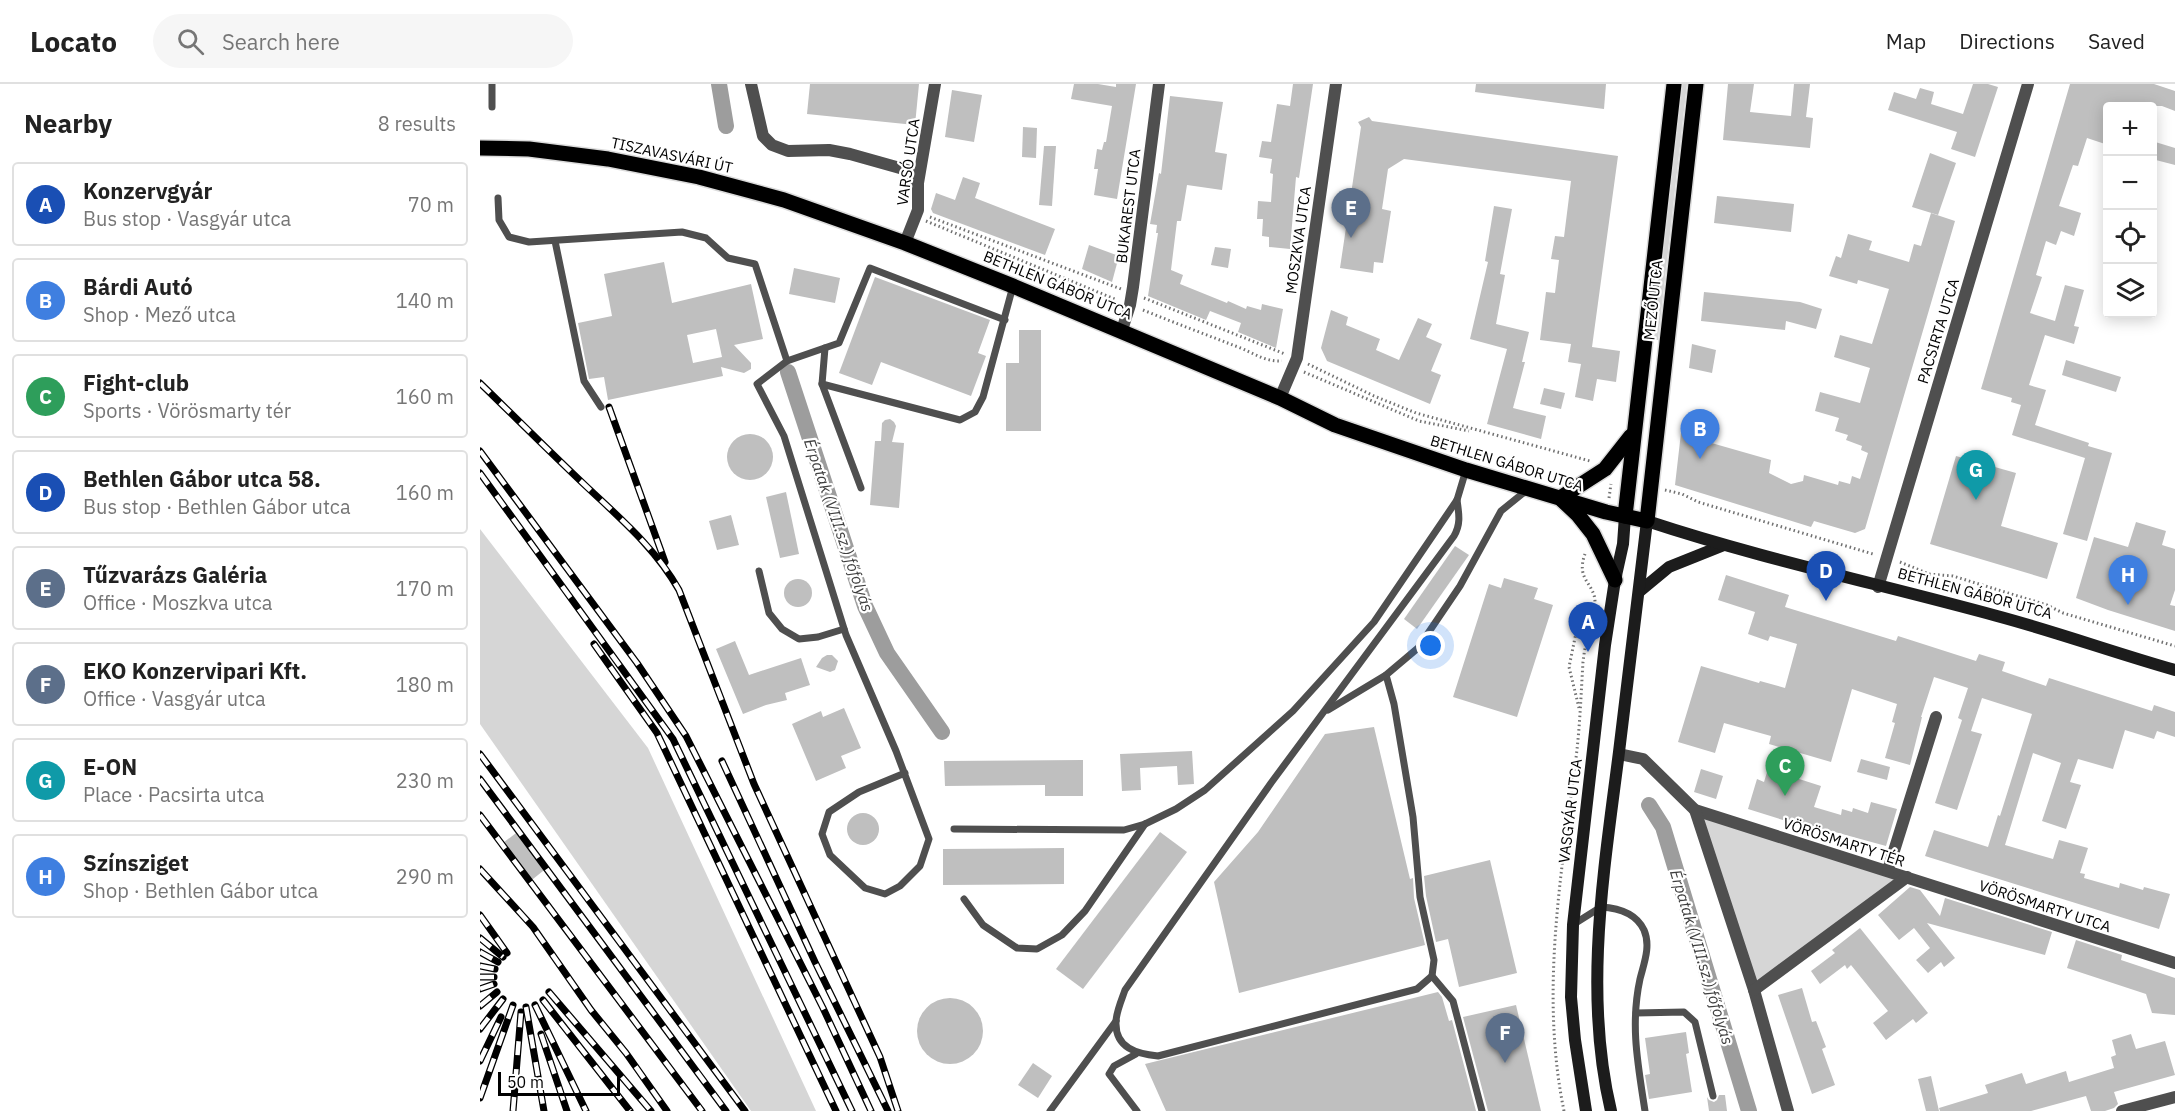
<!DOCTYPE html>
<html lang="en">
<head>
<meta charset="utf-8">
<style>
	body { margin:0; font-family:"IBM Plex Sans",sans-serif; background:#f6f6f6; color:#222 }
	.controls { position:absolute; right:18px; top:18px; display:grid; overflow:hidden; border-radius:6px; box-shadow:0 3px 15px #0003 }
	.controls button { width:54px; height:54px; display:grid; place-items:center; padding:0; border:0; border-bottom:2px solid #e0e0e0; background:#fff; color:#222; font:30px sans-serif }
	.scale { position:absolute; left:18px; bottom:15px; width:122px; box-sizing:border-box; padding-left:6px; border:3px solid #000; border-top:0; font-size:16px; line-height:21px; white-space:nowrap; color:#000; -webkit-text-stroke:4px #fff; paint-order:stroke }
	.you { position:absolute; left:951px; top:562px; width:21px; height:21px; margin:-15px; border:4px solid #fff; border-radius:50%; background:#1a73e8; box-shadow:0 0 0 9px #1a73e833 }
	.badge { display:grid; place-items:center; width:39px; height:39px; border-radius:50%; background:#d93025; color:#fff; font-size:20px; font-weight:700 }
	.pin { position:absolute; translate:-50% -50px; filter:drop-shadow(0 2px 3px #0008) }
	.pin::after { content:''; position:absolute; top:32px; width:21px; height:18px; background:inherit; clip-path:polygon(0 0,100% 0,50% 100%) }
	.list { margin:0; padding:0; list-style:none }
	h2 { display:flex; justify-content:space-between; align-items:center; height:78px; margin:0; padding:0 24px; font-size:26px }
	h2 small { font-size:20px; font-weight:400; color:#767676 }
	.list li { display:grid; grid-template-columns:39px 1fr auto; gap:18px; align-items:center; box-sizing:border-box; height:84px; margin:0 12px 12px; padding:0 12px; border:2px solid #e0e0e0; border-radius:6px }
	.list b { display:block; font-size:22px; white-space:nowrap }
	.list p { margin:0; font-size:20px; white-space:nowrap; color:#767676 }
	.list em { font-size:20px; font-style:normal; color:#767676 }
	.icon { flex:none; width:33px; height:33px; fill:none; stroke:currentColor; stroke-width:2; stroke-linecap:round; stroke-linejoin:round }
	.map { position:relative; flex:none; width:1695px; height:1027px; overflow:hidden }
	header { display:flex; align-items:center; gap:36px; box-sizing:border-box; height:84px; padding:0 30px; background:#fff; border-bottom:2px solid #e0e0e0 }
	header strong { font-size:28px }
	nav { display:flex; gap:33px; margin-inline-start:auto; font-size:21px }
	.search { width:420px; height:54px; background:#f6f6f6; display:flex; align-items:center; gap:15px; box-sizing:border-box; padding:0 21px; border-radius:33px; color:#767676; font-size:22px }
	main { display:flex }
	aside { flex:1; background:#fff }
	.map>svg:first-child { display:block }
	.green { fill:#d6d6d6 }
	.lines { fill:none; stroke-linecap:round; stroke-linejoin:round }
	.canal { stroke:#9d9d9d; stroke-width:16 }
	.building { fill:#bfbfbf; fill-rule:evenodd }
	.primary-casing { stroke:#dbdbdb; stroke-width:18 }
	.path { stroke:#717171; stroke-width:3; stroke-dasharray:1.5 3; stroke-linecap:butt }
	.lane { stroke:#4f4f4f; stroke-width:7 }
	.street { stroke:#4f4f4f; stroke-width:12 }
	.secondary { stroke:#1c1c1c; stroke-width:12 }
	.primary { stroke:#000; stroke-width:15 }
	.rail-casing { stroke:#000; stroke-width:7 }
	.rail { stroke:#fff; stroke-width:4.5; stroke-dasharray:14; stroke-linecap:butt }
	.labels { text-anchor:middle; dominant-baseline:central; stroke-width:4.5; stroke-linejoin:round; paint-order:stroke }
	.street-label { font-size:15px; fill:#000; stroke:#fff }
	.water-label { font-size:16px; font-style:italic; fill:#3e3e3e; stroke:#fff }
</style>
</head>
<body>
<header>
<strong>Locato</strong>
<div class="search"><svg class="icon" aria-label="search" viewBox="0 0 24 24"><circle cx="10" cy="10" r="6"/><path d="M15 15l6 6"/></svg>Search here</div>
<nav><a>Map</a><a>Directions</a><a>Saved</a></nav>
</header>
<main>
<aside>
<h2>Nearby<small>8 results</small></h2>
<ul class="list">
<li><span class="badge" style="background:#1a4fb4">A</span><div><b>Konzervgyár</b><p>Bus stop · Vasgyár utca</p></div><em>70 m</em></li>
<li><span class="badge" style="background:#3f7fe0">B</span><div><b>Bárdi Autó</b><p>Shop · Mező utca</p></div><em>140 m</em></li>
<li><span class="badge" style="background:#2e9e5b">C</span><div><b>Fight-club</b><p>Sports · Vörösmarty tér</p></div><em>160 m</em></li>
<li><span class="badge" style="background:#1a4fb4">D</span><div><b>Bethlen Gábor utca 58.</b><p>Bus stop · Bethlen Gábor utca</p></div><em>160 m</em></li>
<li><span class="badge" style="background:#5c6f8a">E</span><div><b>Tűzvarázs Galéria</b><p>Office · Moszkva utca</p></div><em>170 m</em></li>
<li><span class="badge" style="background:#5c6f8a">F</span><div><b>EKO Konzervipari Kft.</b><p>Office · Vasgyár utca</p></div><em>180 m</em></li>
<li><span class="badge" style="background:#0f9aa8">G</span><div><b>E-ON</b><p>Place · Pacsirta utca</p></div><em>230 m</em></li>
<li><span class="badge" style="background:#3f7fe0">H</span><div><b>Színsziget</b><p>Shop · Bethlen Gábor utca</p></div><em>290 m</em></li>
</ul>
</aside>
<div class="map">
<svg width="1695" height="1027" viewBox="0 0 1695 1027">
	<rect width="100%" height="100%" fill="#fff"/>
	<g class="green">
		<polygon points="1201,0 1207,0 1178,256 1173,256"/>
		<polygon points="0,445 168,664 336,1027 271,1027 0,640"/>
		<polygon points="1215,726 1427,793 1274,906"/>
	</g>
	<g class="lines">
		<g class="canal">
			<polyline points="239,0 246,42"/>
			<polyline points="308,288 385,522 407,569 462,648"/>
			<polyline points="1169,721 1183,743 1269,1027"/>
		</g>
	</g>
	<g class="building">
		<polygon points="330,0 439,0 435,41 327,30"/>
		<polygon points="594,0 618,0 636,3 636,0 656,0 637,115 614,111 618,85 614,85 617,65 622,66 624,58 626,58 632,22 591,15"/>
		<polygon points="813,0 833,0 819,94 816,93 810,165 789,163 789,153 782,152 783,135 777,135 778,117 791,118 793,90 790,89 792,75 779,73 782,57 791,58 797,20 810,22"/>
		<polygon points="996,0 1126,0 1124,25 995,8"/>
		<polygon points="1248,0 1274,0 1270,28 1311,32 1314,0 1330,0 1326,33 1333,34 1330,64 1243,56"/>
		<polygon points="1493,0 1508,0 1518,3 1495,73 1471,65 1477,48 1408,26 1414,8 1436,15 1440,4 1454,8 1451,20 1483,30"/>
		<polygon points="1590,0 1674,0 1695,7 1695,27 1682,22 1628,22 1628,61 1607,54 1598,82 1593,81 1579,122 1601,129 1594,152 1581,147 1576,161 1566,157 1556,191 1562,193 1550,229 1575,237 1585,201 1604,206 1594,242 1599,243 1594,260 1565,251 1549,301 1566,306 1555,341 1609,359 1608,362 1632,369 1607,457 1583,450 1605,374 1532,351 1541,321 1531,318 1532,314 1501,305"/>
		<polygon points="472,6 502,11 494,58 465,53"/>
		<polygon points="690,12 743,18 735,68 747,70 742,106 707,101 701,137 697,137 691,186 703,191 700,200 747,219 748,217 766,225 767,222 781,226 782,220 803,225 796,264 758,248 761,239 730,227 726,236 668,212 678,149 676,149 677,141 670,140 679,89 681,90"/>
		<polygon points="889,33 892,37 1138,72 1112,263 1140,267 1136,298 1117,295 1113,317 1095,313 1101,280 1088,278 1091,260 1060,256 1066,208 1075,209 1079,176 1071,175 1075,152 1084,153 1091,97 924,75 908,85 902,125 911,127 903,179 894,178 893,189 860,184 881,43 878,38"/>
		<polygon points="543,43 557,44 556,74 542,73"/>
		<polygon points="1672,57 1695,64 1695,81 1672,75"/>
		<polygon points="564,62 576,62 572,122 559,121"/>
		<polygon points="1450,69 1476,79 1458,131 1432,123"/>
		<polygon points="483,93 500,99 495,114 575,145 565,171 453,129 451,125 456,109 475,116"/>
		<polygon points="1237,112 1314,120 1311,148 1234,139"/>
		<polygon points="1014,122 1032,125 1020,190 1025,191 1016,240 1049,248 1042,278 1045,278 1033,324 1066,332 1061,355 1007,340 1027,265 990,255 1008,178 1005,177"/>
		<polygon points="1451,129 1475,137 1385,445 1375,449 1334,437 1331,443 1195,401 1202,340 1223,344 1221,356 1291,376 1289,389 1311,400 1323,397 1324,391 1358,401 1359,397 1370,400 1372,392 1380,395 1388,369 1381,366 1382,362 1366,356 1368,351 1355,347 1359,334 1335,327 1340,308 1380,319 1390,284 1354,273 1360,251 1392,260 1409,205 1378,196 1377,200 1349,192 1356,172 1361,174 1368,150 1392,157 1389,166 1429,178 1434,160 1441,162"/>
		<polygon points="609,161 639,172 632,198 602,185"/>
		<polygon points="735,163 751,165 748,184 731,181"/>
		<path d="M184,178l8,41 79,-19 12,55 -29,6 17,18v6l-7,4 -23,-6 2,9 -115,24 -4,-23 -15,2 -11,-56 34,-7 -8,-42zM236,245l6,28 -29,6 -6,-28z"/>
		<polygon points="314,184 360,194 355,219 309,210"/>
		<polygon points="395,193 510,236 498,269 506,272 491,312 401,278 392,301 359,289"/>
		<polygon points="1224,208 1320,218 1342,225 1336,245 1306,237 1305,246 1221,237"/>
		<polygon points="851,226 868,233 866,241 900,255 896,266 919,276 938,234 952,240 946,253 962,260 951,287 961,291 950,320 847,277 841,264"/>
		<polygon points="539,246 561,246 561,347 526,347 526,279 539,279"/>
		<polygon points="1212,260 1236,266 1232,289 1209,284"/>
		<polygon points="1586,276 1641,293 1636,308 1582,291"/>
		<polygon points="1064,304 1085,309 1081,325 1060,320"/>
		<polygon points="410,335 414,338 416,342 412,358 424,359 419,424 390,421 395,357 401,357 402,339 405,336"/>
		<circle cx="270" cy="373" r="23"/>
		<polygon points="1476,372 1536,389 1521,442 1578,459 1567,495 1450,460"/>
		<polygon points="306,408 319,470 300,474 286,413"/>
		<polygon points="251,431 259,461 237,466 229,437"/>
		<polygon points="1656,438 1686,447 1682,461 1695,465 1695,506 1690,521 1695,522 1695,547 1628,526 1596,514 1614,453 1648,463"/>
		<polygon points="975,462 989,471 937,545 924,535"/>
		<polygon points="1246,491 1309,511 1305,523 1416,557 1418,552 1496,577 1499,570 1525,578 1522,587 1566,602 1569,594 1672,627 1674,621 1695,628 1695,653 1677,647 1674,655 1645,646 1633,685 1598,675 1590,698 1601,701 1586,745 1562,737 1581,679 1553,669 1525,761 1573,775 1579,756 1608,764 1600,789 1605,790 1604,794 1639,804 1640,799 1663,806 1664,803 1690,810 1679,845 1445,772 1454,746 1508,763 1518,731 1520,732 1552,630 1502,614 1491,647 1502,650 1477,726 1455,719 1482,636 1478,634 1488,604 1454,593 1441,633 1442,633 1430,681 1405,674 1415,639 1412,638 1417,620 1372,605 1351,678 1289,660 1291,652 1244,639 1235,669 1198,658 1221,582 1279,599 1280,597 1305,604 1317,560 1290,552 1288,557 1268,550 1275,528 1238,516"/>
		<polygon points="1024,494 1058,504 1054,515 1073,521 1037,633 973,613 1009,500 1021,504"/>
		<circle cx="318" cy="509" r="14"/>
		<polygon points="255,557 269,591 321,574 330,601 305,609 307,616 286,621 263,630 236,565"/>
		<polygon points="347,571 352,571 358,577 355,586 350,588 336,583 342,574"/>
		<polygon points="364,624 381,664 361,672 366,684 336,697 312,640 341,627 343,633"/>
		<polygon points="894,643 930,795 933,794 934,814 945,861 759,909 734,798 778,748 845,650"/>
		<polygon points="712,667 714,700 698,701 697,682 660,684 661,706 642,707 640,670"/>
		<polygon points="1381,675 1410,683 1407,696 1377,688"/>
		<polygon points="603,676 603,712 565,712 565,701 465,702 464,677"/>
		<polygon points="1221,685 1243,692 1236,715 1214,708"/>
		<polygon points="1288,685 1341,702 1334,723 1361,731 1362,725 1372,728 1373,724 1388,729 1391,718 1417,725 1406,762 1333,742 1332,745 1268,725 1277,695 1284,698"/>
		<circle cx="383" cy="745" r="16"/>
		<polygon points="40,746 68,783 48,799 19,762"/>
		<polygon points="680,748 707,768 603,905 576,885"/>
		<polygon points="584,764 584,800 463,801 463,765"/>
		<polygon points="1010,776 1037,889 979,903 968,855 956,858 946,812 944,792"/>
		<polygon points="1430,803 1440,806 1460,832 1465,814 1572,848 1565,871 1447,839 1475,874 1464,883 1461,878 1448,889 1436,876 1450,864 1434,844 1419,856 1398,831"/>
		<polygon points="1380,844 1448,929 1436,939 1433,935 1406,956 1393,939 1408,927 1371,881 1367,885 1365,881 1340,900 1331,887 1355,869 1352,866"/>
		<polygon points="1596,856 1642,871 1641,876 1695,894 1695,931 1672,929 1666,910 1587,884"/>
		<polygon points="1322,904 1332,938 1336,937 1346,963 1342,965 1355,1001 1332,1010 1298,911"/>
		<polygon points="958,908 962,913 969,937 972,936 996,1027 686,1027 665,980"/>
		<circle cx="470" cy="947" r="33"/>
		<polygon points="1036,921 1061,1027 1008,1027 983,933"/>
		<polygon points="1206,948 1209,969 1206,970 1212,1008 1169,1015 1165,991 1170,990 1165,954"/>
		<polygon points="1651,950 1656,965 1685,957 1695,991 1634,1008 1638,1020 1634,1024 1625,1027 1611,1027 1606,1012 1551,1027 1460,1027 1459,1024 1508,1009 1505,1001 1542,989 1546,1000 1586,987 1589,998 1634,984 1631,973 1636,971 1632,956"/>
		<polygon points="553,979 572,992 558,1014 538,1001"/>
		<polygon points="1451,992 1459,1027 1446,1027 1438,995"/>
		<polygon points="1239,1011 1245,1011 1247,1027 1229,1027 1227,1013 1229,1016 1234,1018 1237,1016"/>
	</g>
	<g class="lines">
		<g class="primary-casing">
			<g id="primary">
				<polyline points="0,64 49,65 128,75 219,93 304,116 425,159 533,202 800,314 855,341 986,386 1126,428 1167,437 1216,0"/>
				<polyline points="1080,414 1125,385 1151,352"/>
				<polyline points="1082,416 1098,431 1113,450 1135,496"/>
				<polyline points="1145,432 1194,0"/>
			</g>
		</g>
		<g class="path">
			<polyline points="450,133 641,205"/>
			<polyline points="446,137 637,216"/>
			<polyline points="664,214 805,270"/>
			<path d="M663,226c32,13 64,25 95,37 16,6 27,15 44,14"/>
			<polyline points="828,280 894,312 936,329 1110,377"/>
			<polyline points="824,288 939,337 989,347"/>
			<polyline points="1185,406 1202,410 1218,418 1393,470"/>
			<polyline points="1129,414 1131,400"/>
			<polyline points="1420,478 1449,490 1473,492 1567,521 1583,529 1695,562"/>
			<polyline points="1099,624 1089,583 1096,549 1110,537"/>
			<path d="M1084,1027c-24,-117 -3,-236 12,-353 4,-32 5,-64 7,-96 2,-19 8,-39 12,-58 1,-21 -20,-23 -10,-50"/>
		</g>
		<g class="lane">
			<polyline points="12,0 12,23"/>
			<polyline points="18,114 19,136 29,153 49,158 202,148 226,154 248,174 275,180 307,277 359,259 390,184 525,236"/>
			<polyline points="75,157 104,297 121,323"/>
			<polyline points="345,264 342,300 480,336 495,328 503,313 533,202"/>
			<polyline points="307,277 277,300 304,352 366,551 416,667 449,755 440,782 420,802 405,810 385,804 350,771 342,750 349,728 379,708 425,689"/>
			<polyline points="342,300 381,404"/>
			<polyline points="279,487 289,529 302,545 319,555 338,553 364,545"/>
			<path d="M906,591l8,29 19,113 7,80 14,63 -2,16 -15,13 -259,67c-21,-2 -43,-8 -42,-34 0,-10 6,-23 9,-32l146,-207 183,-247c7,-12 5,-22 3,-36"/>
			<polyline points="848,626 906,591 938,564 980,502 1021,427 1047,406"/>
			<polyline points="474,745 644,746 665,740 696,725 725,706 813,627 894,538 977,416 986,386"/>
			<polyline points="484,815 503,841 537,864 557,865 582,851 605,827 665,740"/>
			<path d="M1094,840l27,-17c17,1 35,6 43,23 7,16 0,33 -4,49 -10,46 -2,86 5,132"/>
			<polyline points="952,892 973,917 1002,1027"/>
			<polyline points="1156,929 1204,928 1215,938 1233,1012"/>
			<polyline points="656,970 634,982 629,990 657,1027"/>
			<polyline points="570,1027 636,937"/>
		</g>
		<g class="street">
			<polyline points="271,0 283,52 292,61 308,67 349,66 370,70 427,86 438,99"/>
			<polyline points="425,159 438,126 438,99 455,0"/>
			<polyline points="642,246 650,221 653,203 679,0"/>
			<polyline points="800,314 817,274 856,0"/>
			<polyline points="1398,503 1548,0"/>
			<polyline points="1139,670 1163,675 1215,726 1695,879"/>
			<polyline points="1215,726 1274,906 1308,1027"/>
			<polyline points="1408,786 1456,633"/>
			<polyline points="1274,906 1427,793"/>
			<polyline points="1642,1027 1695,1013"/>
		</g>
		<g class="secondary">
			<polyline points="1160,507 1189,483 1244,461"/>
			<polyline points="1106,1027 1095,956 1091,913 1093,841 1125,561 1135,496 1143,460 1145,432"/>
			<path d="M1131,1027c-28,-118 -7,-241 8,-359 10,-77 18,-154 28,-231 115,38 233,63 350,95 60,16 118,37 178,54"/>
		</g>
		<use href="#primary" class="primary"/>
		<g class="rail-casing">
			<g id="rail">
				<path d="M0,299c36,35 72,71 108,105 34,32 68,61 91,102l75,194 126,273 18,54"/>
				<polyline points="129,323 185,478"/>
				<polyline points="0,367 157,579 206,652 343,924 391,1027"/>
				<polyline points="0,389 193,655 372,1027"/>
				<polyline points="114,560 177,649 356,1027"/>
				<polyline points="0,670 265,1027"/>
				<polyline points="242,677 335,878 408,1027"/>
				<polyline points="0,695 246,1027"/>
				<polyline points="0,731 222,1027"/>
				<polyline points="0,785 53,843 111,926 146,969 187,1027"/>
				<polyline points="0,831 27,869"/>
				<polyline points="0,854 23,873"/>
				<polyline points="0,868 18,878"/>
				<polyline points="0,882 15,885"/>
				<polyline points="0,893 14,893"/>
				<polyline points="0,905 14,900"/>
				<polyline points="69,908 171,1027"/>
				<polyline points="63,916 150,1027"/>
				<polyline points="55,921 106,1027"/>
				<polyline points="0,922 17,908"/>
				<polyline points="46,923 64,1027"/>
				<polyline points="0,945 23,915"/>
				<polyline points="61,950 87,1027"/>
				<polyline points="0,977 21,933"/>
				<polyline points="0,1014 33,921"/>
				<polyline points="33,1027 41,928"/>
			</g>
		</g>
		<use href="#rail" class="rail"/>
	</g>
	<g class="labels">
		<g class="street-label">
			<text transform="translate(192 71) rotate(12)">TISZAVASVÁRI ÚT</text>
			<text transform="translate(428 78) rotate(-82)">VARSÓ UTCA</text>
			<text transform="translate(648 122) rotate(-83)">BUKAREST UTCA</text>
			<text transform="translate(818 156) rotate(-82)">MOSZKVA UTCA</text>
			<text transform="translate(578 201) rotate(22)">BETHLEN GÁBOR UTCA</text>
			<text transform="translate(1173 216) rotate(-84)">MEZŐ UTCA</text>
			<text transform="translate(1458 247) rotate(-73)">PACSIRTA UTCA</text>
			<text transform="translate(1027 379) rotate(17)">BETHLEN GÁBOR UTCA</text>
			<text transform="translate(1495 509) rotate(15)">BETHLEN GÁBOR UTCA</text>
			<text transform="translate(1090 727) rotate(-83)">VASGYÁR UTCA</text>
			<text transform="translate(1364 758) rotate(18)">VÖRÖSMARTY TÉR</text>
			<text transform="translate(1565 822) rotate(18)">VÖRÖSMARTY UTCA</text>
		</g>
		<g class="water-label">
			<text transform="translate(359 441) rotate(71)">Érpatak (VIII.sz.) főfolyás</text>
			<text transform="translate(1222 873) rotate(73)">Érpatak (VIII.sz.) főfolyás</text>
		</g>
	</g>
</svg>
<div class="controls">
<button>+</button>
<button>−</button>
<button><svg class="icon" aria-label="locate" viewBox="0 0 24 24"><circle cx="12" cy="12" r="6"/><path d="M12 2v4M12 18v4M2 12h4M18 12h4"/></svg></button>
<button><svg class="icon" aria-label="layers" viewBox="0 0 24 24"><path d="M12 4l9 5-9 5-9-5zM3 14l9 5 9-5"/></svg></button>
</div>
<div class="scale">50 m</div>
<div class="you"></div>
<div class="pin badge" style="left:1108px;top:568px;background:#1a4fb4">A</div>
<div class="pin badge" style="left:1220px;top:375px;background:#3f7fe0">B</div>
<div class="pin badge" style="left:1305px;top:712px;background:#2e9e5b">C</div>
<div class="pin badge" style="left:1346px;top:517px;background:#1a4fb4">D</div>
<div class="pin badge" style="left:871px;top:154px;background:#5c6f8a">E</div>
<div class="pin badge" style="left:1025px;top:979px;background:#5c6f8a">F</div>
<div class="pin badge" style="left:1496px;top:416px;background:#0f9aa8">G</div>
<div class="pin badge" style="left:1648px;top:521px;background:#3f7fe0">H</div>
</div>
</main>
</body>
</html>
